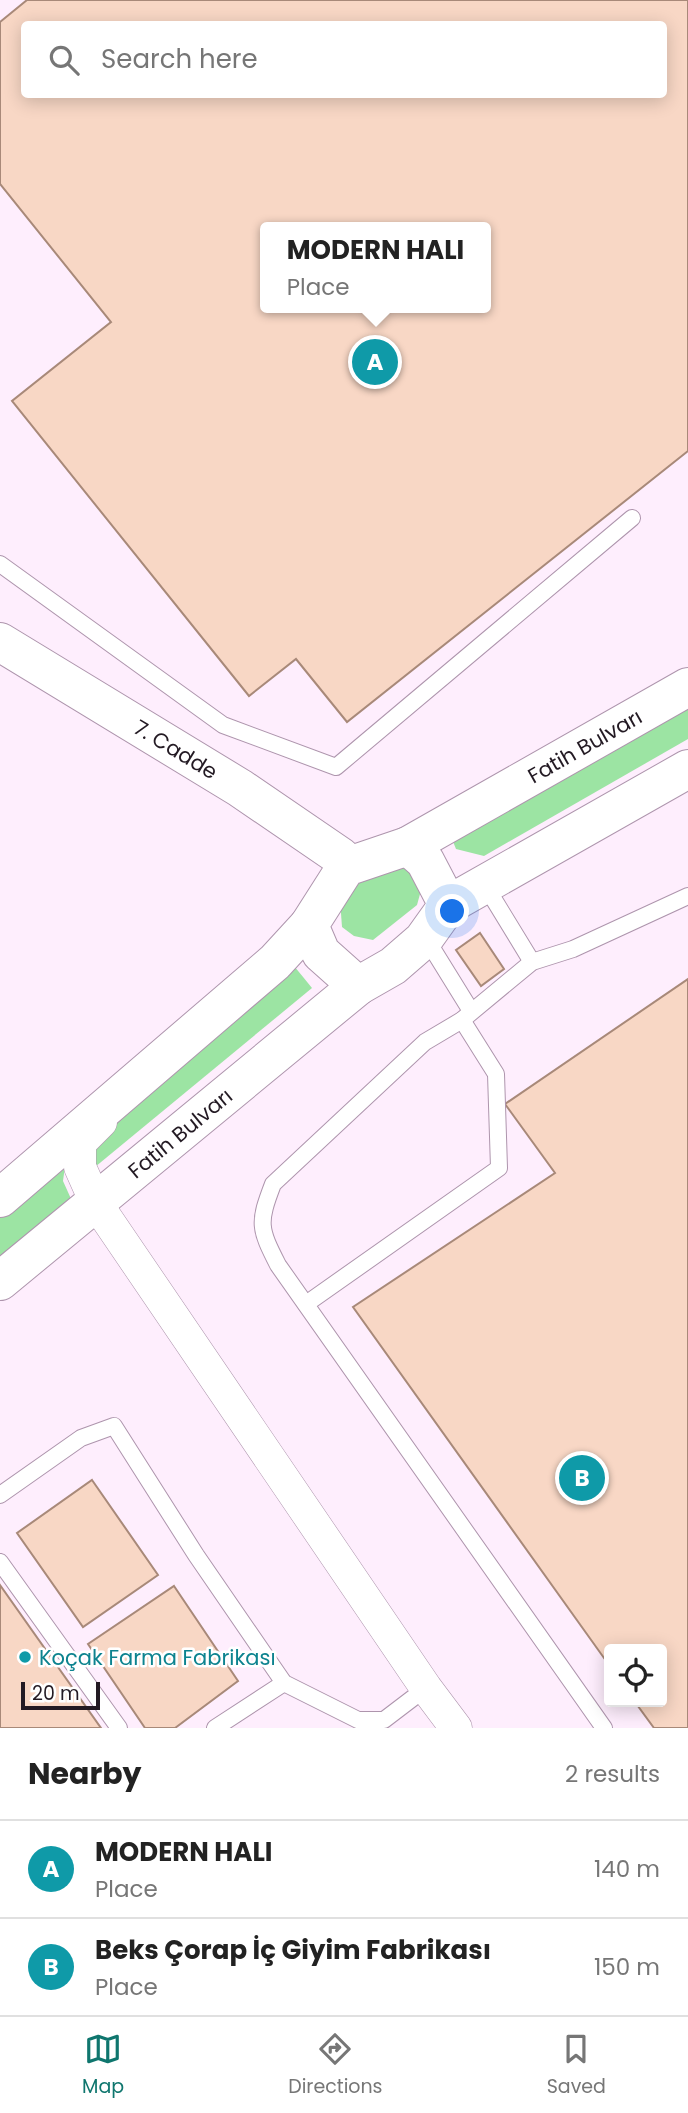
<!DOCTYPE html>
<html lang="en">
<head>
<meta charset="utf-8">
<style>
	body { margin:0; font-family:Poppins,sans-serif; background:#f6f6f6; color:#222 }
	.controls { position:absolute; right:21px; bottom:21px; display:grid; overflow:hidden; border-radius:7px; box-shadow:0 4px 18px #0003 }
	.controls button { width:63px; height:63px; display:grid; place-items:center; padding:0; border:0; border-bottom:2px solid #e0e0e0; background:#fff; color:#222; font:35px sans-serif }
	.scale { position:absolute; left:21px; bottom:18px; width:79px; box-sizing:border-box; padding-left:7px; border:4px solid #231a23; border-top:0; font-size:19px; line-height:24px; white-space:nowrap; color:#231a23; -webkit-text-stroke:5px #fff; paint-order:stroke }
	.you { position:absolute; left:453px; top:912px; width:24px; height:24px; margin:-18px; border:5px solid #fff; border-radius:50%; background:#1a73e8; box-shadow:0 0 0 10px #1a73e833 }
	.badge { display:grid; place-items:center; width:46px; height:46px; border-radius:50%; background:#0f766e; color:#fff; font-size:23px; font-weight:700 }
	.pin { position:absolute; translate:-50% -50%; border:4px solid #fff; box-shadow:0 2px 7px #0006 }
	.popup { position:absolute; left:260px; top:222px; width:231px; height:91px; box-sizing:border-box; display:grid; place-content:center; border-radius:7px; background:#fff; filter:drop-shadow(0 2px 5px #0005); font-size:23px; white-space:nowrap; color:#767676 }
	.popup b { font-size:26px; color:#222 }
	.popup::after { content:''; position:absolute; left:50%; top:100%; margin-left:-14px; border:14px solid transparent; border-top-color:#fff }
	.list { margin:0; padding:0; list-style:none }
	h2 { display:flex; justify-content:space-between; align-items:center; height:91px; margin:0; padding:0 28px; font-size:30px }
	h2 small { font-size:23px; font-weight:400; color:#767676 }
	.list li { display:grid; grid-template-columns:46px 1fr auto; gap:21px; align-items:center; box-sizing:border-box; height:98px; padding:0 28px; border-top:2px solid #e0e0e0 }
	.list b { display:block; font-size:26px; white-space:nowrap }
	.list p { margin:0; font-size:23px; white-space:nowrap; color:#767676 }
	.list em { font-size:23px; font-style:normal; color:#767676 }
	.icon { flex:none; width:38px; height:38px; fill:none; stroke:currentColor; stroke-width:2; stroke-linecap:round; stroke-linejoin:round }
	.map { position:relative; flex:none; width:688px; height:1728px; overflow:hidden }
	.search { position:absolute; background:#fff; box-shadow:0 4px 18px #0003; left:21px; right:21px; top:21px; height:77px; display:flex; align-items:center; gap:18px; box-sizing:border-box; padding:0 24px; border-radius:7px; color:#767676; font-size:26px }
	.sheet { height:287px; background:#fff }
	nav { display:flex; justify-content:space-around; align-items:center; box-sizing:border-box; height:98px; border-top:2px solid #e0e0e0; background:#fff; font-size:19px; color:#767676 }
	nav a { display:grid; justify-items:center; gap:4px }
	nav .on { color:#0f766e }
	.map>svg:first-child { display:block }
	.green { fill:#9ce4a3 }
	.building { fill:#f8d7c5; stroke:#a88979; stroke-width:2; fill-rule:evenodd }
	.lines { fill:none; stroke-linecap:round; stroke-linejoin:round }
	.service-casing { stroke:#ae95ad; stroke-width:18 }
	.minor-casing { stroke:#ae95ad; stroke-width:33 }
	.tertiary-casing { stroke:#ae95ad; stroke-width:40 }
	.secondary-casing { stroke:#ae95ad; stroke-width:40 }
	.service { stroke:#fff; stroke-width:16 }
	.minor { stroke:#fff; stroke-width:32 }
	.tertiary { stroke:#fff; stroke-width:38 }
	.secondary { stroke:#fff; stroke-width:38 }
	.culture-dot { fill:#0f9aa8; stroke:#fff; stroke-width:2.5 }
	.labels { text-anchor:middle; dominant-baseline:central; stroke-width:5; stroke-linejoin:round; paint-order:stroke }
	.street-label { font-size:21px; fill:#231a23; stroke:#fff }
	.culture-label { font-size:21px; fill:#0d838f; stroke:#fff; text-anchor:start }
</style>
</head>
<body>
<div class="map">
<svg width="688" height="1728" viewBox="0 0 688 1728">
	<rect width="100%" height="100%" fill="#feeefd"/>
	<g class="green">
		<polygon points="688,702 688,739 484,856 456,849 450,834"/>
		<polygon points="379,865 404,865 423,883 417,905 373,940 354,936 342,927 340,900"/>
		<polygon points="290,961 312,988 95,1167 91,1147"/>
		<polygon points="66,1159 63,1181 72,1201 0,1260 0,1213"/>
	</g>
	<g class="building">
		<path d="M27,0h661v451l-341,271 -51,-63 -47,37 -237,-295 99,-79 -111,-138v-162zM24,24h640v70h-640zM265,227h220v81h-220z"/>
		<polygon points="480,933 504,969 481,986 456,950"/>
		<polygon points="688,979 688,1728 654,1728 635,1702 662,1702 662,1649 609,1649 609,1665 353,1307 555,1173 505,1104"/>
		<polygon points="92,1480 158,1575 83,1627 17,1533"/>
		<polygon points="0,1585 101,1728 0,1728"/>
		<polygon points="174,1586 238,1681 175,1728 145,1728 88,1644"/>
	</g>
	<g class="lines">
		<g class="service-casing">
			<g id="service">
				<polyline points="0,564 223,725 336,767 632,518"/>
				<polyline points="485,885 532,962"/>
				<polyline points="423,940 432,948 471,1011"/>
				<polyline points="306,1304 499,1168 496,1074 462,1020"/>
				<polyline points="0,1495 81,1438 114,1426 196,1555 284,1683 358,1720 384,1720 426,1688"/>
				<polyline points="0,1562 119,1728"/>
				<polyline points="215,1728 284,1683"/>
				<path d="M604,1728l-326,-463c-19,-37 -20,-42 -5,-81l152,-142 37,-22 70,-58 41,-13 115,-53"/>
			</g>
		</g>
		<g class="minor-casing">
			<polyline id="minor" points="101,1122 80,1143 80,1167 96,1203 426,1688 456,1728"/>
		</g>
		<g class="tertiary-casing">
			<g id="tertiary">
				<path id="s1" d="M0,642l240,146 101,69 5,10"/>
			</g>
		</g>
		<g class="secondary-casing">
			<g id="secondary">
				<polygon points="408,846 425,861 448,905 423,940 393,966 358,986 321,953 309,925 346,867"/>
				<path id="s2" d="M408,846l280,-159"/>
				<polyline points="448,905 688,769"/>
				<polyline points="0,1198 275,962 309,925"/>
				<path id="s3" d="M0,1281l358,-295"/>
			</g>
		</g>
		<use href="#service" class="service"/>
		<use href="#minor" class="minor"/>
		<use href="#tertiary" class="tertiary"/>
		<use href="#secondary" class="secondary"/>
	</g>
	<circle class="culture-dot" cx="25" cy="1657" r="7"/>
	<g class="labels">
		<g class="street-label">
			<text stroke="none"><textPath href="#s2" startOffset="203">Fatih Bulvarı</textPath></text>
			<text stroke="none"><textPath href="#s1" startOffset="206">7. Cadde</textPath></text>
			<text stroke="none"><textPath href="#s3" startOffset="233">Fatih Bulvarı</textPath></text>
		</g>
		<g class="culture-label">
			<text x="39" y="1657">Koçak Farma Fabrikası</text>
		</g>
	</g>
</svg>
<div class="controls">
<button><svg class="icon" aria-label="locate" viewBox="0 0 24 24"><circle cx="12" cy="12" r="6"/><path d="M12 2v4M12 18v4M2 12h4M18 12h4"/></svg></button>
</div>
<div class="scale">20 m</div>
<div class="you"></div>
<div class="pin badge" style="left:375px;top:362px;background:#0f9aa8">A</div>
<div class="popup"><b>MODERN HALI</b>Place</div>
<div class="pin badge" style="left:582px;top:1478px;background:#0f9aa8">B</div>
<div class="search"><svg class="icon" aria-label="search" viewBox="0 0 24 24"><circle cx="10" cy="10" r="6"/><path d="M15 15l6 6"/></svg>Search here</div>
</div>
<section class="sheet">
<h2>Nearby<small>2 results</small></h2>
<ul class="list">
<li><span class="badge" style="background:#0f9aa8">A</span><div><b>MODERN HALI</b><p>Place</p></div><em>140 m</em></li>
<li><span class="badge" style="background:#0f9aa8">B</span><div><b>Beks Çorap İç Giyim Fabrikası</b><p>Place</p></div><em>150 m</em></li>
</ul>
</section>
<nav>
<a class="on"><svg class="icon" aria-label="map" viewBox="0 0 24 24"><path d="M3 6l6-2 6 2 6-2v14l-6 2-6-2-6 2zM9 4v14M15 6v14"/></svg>Map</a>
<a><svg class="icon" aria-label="directions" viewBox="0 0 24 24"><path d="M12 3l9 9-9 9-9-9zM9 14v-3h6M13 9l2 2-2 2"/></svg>Directions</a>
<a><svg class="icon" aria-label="saved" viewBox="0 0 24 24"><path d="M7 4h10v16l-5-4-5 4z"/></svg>Saved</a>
</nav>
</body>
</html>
